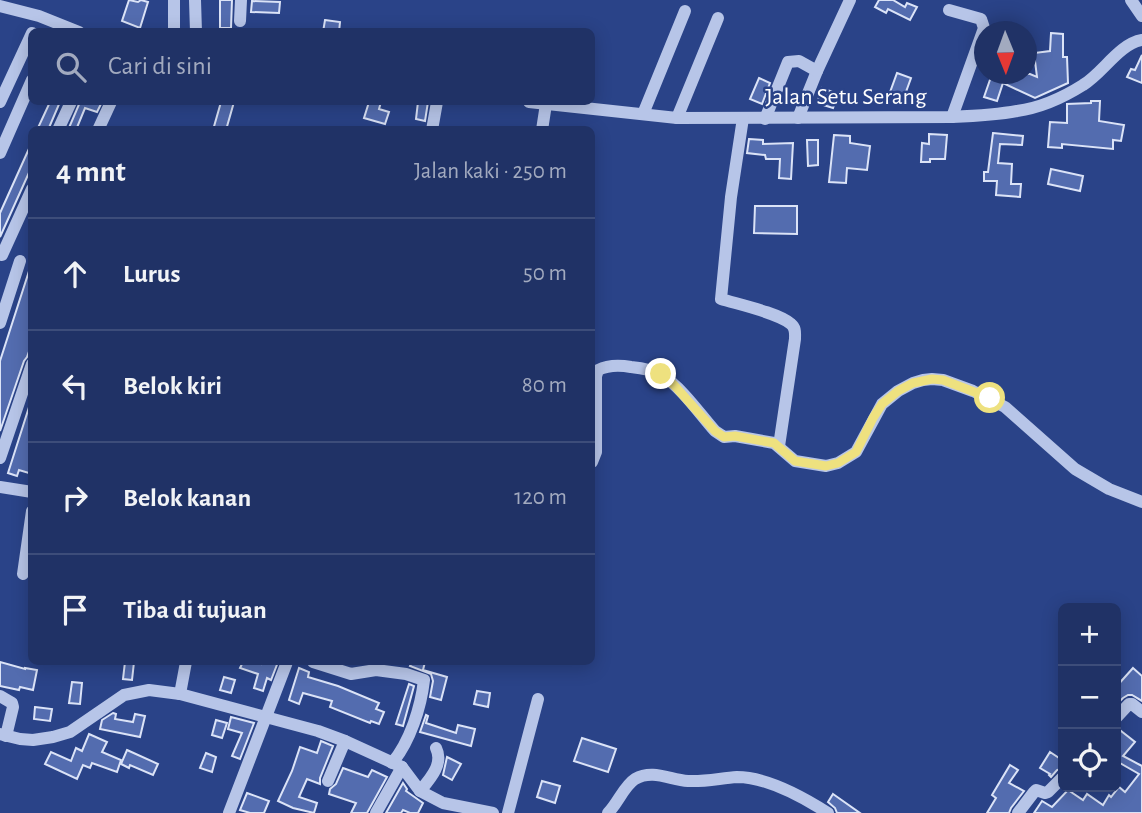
<!DOCTYPE html>
<html lang="id">
<head>
<meta charset="utf-8">
<style>
	body { margin:0; font-family:"Alegreya Sans",sans-serif; background:#2d3e6f; color:#f1f3f6 }
	.controls { position:absolute; right:21px; bottom:21px; display:grid; overflow:hidden; border-radius:10px; box-shadow:0 4px 18px #0003 }
	.controls button { width:63px; height:63px; display:grid; place-items:center; padding:0; border:0; border-bottom:2px solid #3d4d7a; background:#203266; color:#f1f3f6; font:35px sans-serif }
	.compass { position:absolute; left:974px; top:21px; width:63px; height:63px; border-radius:50%; background:#203266; box-shadow:0 4px 18px #0003; rotate:179deg }
	.stop { position:absolute; width:21px; height:21px; margin:-16px; border:5px solid #eee17f; border-radius:50%; background:#fff }
	.stop.end { background:#eee17f; border-color:#fff; box-shadow:0 2px 7px #0008 }
	.list { margin:0; padding:0; list-style:none }
	h2 { display:flex; justify-content:space-between; align-items:center; height:91px; margin:0; padding:0 28px; font-size:30px }
	h2 small { font-size:23px; font-weight:400; color:#a2aabf }
	.list li { display:grid; grid-template-columns:46px 1fr auto; gap:21px; align-items:center; box-sizing:border-box; height:112px; padding:0 28px; border-top:2px solid #3d4d7a }
	.list b { display:block; font-size:26px; white-space:nowrap }
	.list em { font-size:23px; font-style:normal; color:#a2aabf }
	.icon { flex:none; width:38px; height:38px; fill:none; stroke:currentColor; stroke-width:2; stroke-linecap:round; stroke-linejoin:round }
	.map { position:relative; flex:none; width:1142px; height:813px; overflow:hidden }
	.search { position:absolute; background:#203266; box-shadow:0 4px 18px #0003; left:28px; top:28px; width:567px; height:77px; display:flex; align-items:center; gap:18px; box-sizing:border-box; padding:0 24px; border-radius:10px; color:#a2aabf; font-size:26px }
	.panel { position:absolute; background:#203266; box-shadow:0 4px 18px #0003; left:28px; top:126px; width:567px; height:539px; border-radius:10px }
	.map>svg:first-child { display:block }
	.building { fill:#536caf; stroke:#dbe3f7; stroke-width:2 }
	.lines { fill:none; stroke-linecap:round; stroke-linejoin:round }
	.minor { stroke:#b7c5e8; stroke-width:12 }
	.route { stroke:#eee17f; stroke-width:9 }
	.labels { text-anchor:middle; dominant-baseline:central; stroke-width:5; stroke-linejoin:round; paint-order:stroke }
	.street-label { font-size:24px; fill:#fff; stroke:#2a4388 }
</style>
</head>
<body>
<div class="map">
<svg width="1142" height="813" viewBox="0 0 1142 813">
	<rect width="100%" height="100%" fill="#2a4388"/>
	<g class="building">
		<polygon points="129,0 138,2 141,0 148,2 140,28 122,21"/>
		<polygon points="220,0 232,0 231,28 220,28"/>
		<polygon points="879,0 893,0 905,7 907,3 917,7 910,20 888,9 886,13 875,7"/>
		<polygon points="252,1 280,2 279,13 251,12"/>
		<polygon points="325,20 340,22 339,32 323,32"/>
		<polygon points="1051,33 1063,34 1063,57 1067,57 1068,83 1035,98 1003,83 997,101 984,97 992,74 1030,74 1037,77 1034,53 1050,51"/>
		<polygon points="1142,55 1142,83 1127,77 1131,69 1135,70"/>
		<polygon points="897,73 911,78 903,100 889,95"/>
		<polygon points="759,78 770,83 762,104 750,99"/>
		<polygon points="822,88 838,94 833,108 817,103"/>
		<polygon points="1091,101 1100,101 1099,121 1124,125 1121,141 1113,140 1113,149 1062,144 1062,148 1048,147 1050,122 1067,123 1067,104 1091,103"/>
		<polygon points="50,102 60,102 48,130 37,130"/>
		<polygon points="80,102 102,102 97,112 85,108 76,130 68,130"/>
		<polygon points="221,102 234,102 226,130 213,130"/>
		<polygon points="369,102 381,102 379,109 389,112 385,124 364,118"/>
		<polygon points="418,102 428,102 425,121 416,119"/>
		<polygon points="993,133 1023,136 1022,145 1000,144 998,163 1012,164 1011,184 1021,184 1020,197 996,195 997,181 984,181 984,172 988,172"/>
		<polygon points="929,134 947,135 945,159 930,159 930,162 921,162 922,143 929,144"/>
		<polygon points="834,135 850,136 850,143 870,146 867,170 847,168 846,183 829,182"/>
		<polygon points="749,139 763,140 763,144 793,143 791,179 779,178 780,159 766,159 765,155 747,153"/>
		<polygon points="807,140 818,140 818,165 808,166"/>
		<polygon points="32,142 32,166 0,237 0,213"/>
		<polygon points="1051,169 1083,176 1080,191 1048,184"/>
		<polygon points="755,206 797,206 797,234 754,233"/>
		<polygon points="30,268 32,268 32,343 27,357 24,361 0,431 0,361"/>
		<polygon points="30,404 32,404 32,474 19,470 17,476 8,473"/>
		<polygon points="0,662 25,669 25,668 37,670 33,690 20,687 19,690 0,686"/>
		<polygon points="125,662 134,662 132,680 123,679"/>
		<polygon points="243,662 254,662 261,664 262,662 278,662 271,680 267,678 263,691 254,688 258,674 240,668"/>
		<polygon points="412,662 425,662 423,670 447,677 441,700 430,697 433,681 431,674 410,666"/>
		<polygon points="299,668 309,672 308,677 338,686 379,703 376,709 384,712 379,724 371,721 370,723 330,707 332,701 303,693 299,704 289,700"/>
		<polygon points="1133,668 1142,676 1142,701 1132,695 1128,695 1123,698 1116,705 1116,687"/>
		<polygon points="224,677 235,680 231,693 220,690"/>
		<polygon points="72,682 82,683 80,704 69,703"/>
		<polygon points="409,684 414,686 403,726 396,724"/>
		<polygon points="477,691 490,693 488,707 474,704"/>
		<polygon points="35,707 52,709 50,721 34,719"/>
		<polygon points="113,713 116,714 115,719 133,722 135,714 145,716 140,737 100,729 102,720"/>
		<polygon points="426,715 428,716 426,723 456,733 458,725 475,729 471,746 420,732"/>
		<polygon points="231,717 254,723 240,759 232,756 242,733 228,729"/>
		<polygon points="216,720 227,723 222,738 212,735"/>
		<polygon points="1116,727 1135,742 1123,756 1142,766 1142,813 1034,813 1042,801 1052,807 1068,790 1083,800 1087,794 1103,805 1109,795 1111,797 1119,787 1125,792 1139,774 1118,762 1116,765"/>
		<polygon points="89,734 107,742 102,752 121,760 117,772 92,763 90,768 83,765 77,779 45,764 51,752 71,761 76,748 82,751"/>
		<polygon points="582,738 616,749 608,772 574,761"/>
		<polygon points="321,741 333,746 320,778 320,784 307,779 299,797 317,803 314,813 293,808 278,801 292,771 300,747 317,753"/>
		<polygon points="127,750 158,764 153,775 130,765 129,768 121,764"/>
		<polygon points="1050,752 1059,758 1063,763 1063,768 1057,770 1051,777 1049,775 1050,774 1040,768"/>
		<polygon points="206,753 216,757 212,772 200,768"/>
		<polygon points="447,757 461,764 452,780 443,775"/>
		<polygon points="1010,765 1018,770 1009,783 1024,791 1011,808 1009,813 987,813 996,798 992,795"/>
		<polygon points="343,768 368,777 372,770 387,777 367,813 351,813 356,803 329,794 330,789 336,784"/>
		<polygon points="542,781 560,786 555,803 537,797"/>
		<polygon points="403,783 407,789 406,791 423,803 418,813 410,813 403,810 401,813 386,813"/>
		<polygon points="247,793 269,801 264,813 250,813 240,810"/>
		<polygon points="833,794 860,813 837,813 835,808 828,802"/>
	</g>
	<g class="lines">
		<g class="minor">
			<polyline points="174,0 174,32"/>
			<polyline points="195,0 196,32"/>
			<polyline points="1131,0 1142,16"/>
			<polyline points="0,6 39,16 79,32"/>
			<polyline points="949,10 981,19 984,28 952,117"/>
			<polyline points="240,21 241,0"/>
			<polyline points="0,102 32,33"/>
			<path d="M529,102l148,16 275,-1c22,-1 44,-2 65,-6 22,-3 47,-14 66,-26 20,-12 36,-41 59,-45"/>
			<polyline points="643,114 685,11"/>
			<polyline points="677,118 718,18"/>
			<path d="M743,118l-12,79 -10,102c16,5 58,14 70,25 5,4 4,9 4,15l-16,107"/>
			<polyline points="798,118 817,71 850,0"/>
			<polyline points="765,119 788,62 799,61 817,71"/>
			<polyline points="58,130 71,102"/>
			<polyline points="98,130 111,102"/>
			<polyline points="432,130 437,102"/>
			<polyline points="542,130 546,104"/>
			<polyline points="0,153 32,80"/>
			<polyline points="2,255 32,189"/>
			<polyline points="0,323 20,261"/>
			<polyline points="0,458 32,364"/>
			<path d="M592,462l4,-10v-76l2,-6c10,-5 22,-5 33,-3 10,1 22,3 31,8 21,14 37,38 53,56l9,6 11,-1 39,7 21,18 31,5 12,-3 18,-11 26,-48 16,-13 15,-8 10,-3 9,-1 11,1 30,11 32,16 70,62 34,20 33,13"/>
			<polyline points="0,487 32,492"/>
			<polyline points="23,574 32,511"/>
			<path d="M313,662l38,12 25,-4 30,4 18,6c-3,27 -14,62 -32,83"/>
			<polyline points="180,694 186,662"/>
			<polyline points="0,696 12,703 13,707 6,736"/>
			<polyline points="1116,718 1129,704 1132,704 1142,712"/>
			<polyline points="0,734 20,739 33,740 53,737 70,732 124,695 149,690 180,694 318,731 345,741 402,767 420,791 443,803 493,813"/>
			<polyline points="328,781 345,741"/>
			<path d="M420,791c10,-12 24,-27 16,-43"/>
			<polyline points="229,813 287,662"/>
			<polyline points="376,813 402,767"/>
			<polyline points="508,813 538,699"/>
			<path d="M608,813c10,-10 16,-27 27,-34 18,-10 35,1 53,2 17,1 33,-3 49,-4 30,0 66,20 91,36"/>
			<polyline points="1018,813 1034,792 1036,790 1045,793 1048,792 1063,777"/>
		</g>
	</g>
	<g class="lines">
		<polyline class="route" points="661,374 674,385 715,431 724,437 735,436 774,443 795,461 826,466 838,463 856,452 873,418 882,404 898,391 913,383 932,379 943,380 990,398"/>
	</g>
	<g class="labels">
		<g class="street-label">
			<text x="846" y="97">Jalan Setu Serang</text>
		</g>
	</g>
</svg>
<div class="controls">
<button>+</button>
<button>−</button>
<button><svg class="icon" aria-label="locate" viewBox="0 0 24 24"><circle cx="12" cy="12" r="6"/><path d="M12 2v4M12 18v4M2 12h4M18 12h4"/></svg></button>
</div>
<svg class="compass" viewBox="-18 -18 36 36"><path d="M0-13l5 13h-10z" fill="#e53935"/><path d="M0 13l5-13h-10z" fill="#a2aabf"/></svg>
<div class="stop" style="left:990px;top:398px"></div>
<div class="stop end" style="left:661px;top:374px"></div>
<div class="search"><svg class="icon" aria-label="search" viewBox="0 0 24 24"><circle cx="10" cy="10" r="6"/><path d="M15 15l6 6"/></svg>Cari di sini</div>
<section class="panel">
<h2>4 mnt<small>Jalan kaki · 250 m</small></h2>
<ul class="list">
<li><svg class="icon" aria-label="ahead" viewBox="0 0 24 24"><path d="M12 20V5M6 11l6-6 6 6"/></svg><div><b>Lurus</b></div><em>50 m</em></li>
<li><svg class="icon" aria-label="left" viewBox="0 0 24 24"><path d="M17 20v-9H6M10 6l-5 5 5 5"/></svg><div><b>Belok kiri</b></div><em>80 m</em></li>
<li><svg class="icon" aria-label="right" viewBox="0 0 24 24"><path d="M7 20v-9h11M14 6l5 5-5 5"/></svg><div><b>Belok kanan</b></div><em>120 m</em></li>
<li><svg class="icon" aria-label="arrive" viewBox="0 0 24 24"><path d="M6 21V4h12l-3 4 3 4H6"/></svg><div><b>Tiba di tujuan</b></div></li>
</ul>
</section>
</div>
</body>
</html>
